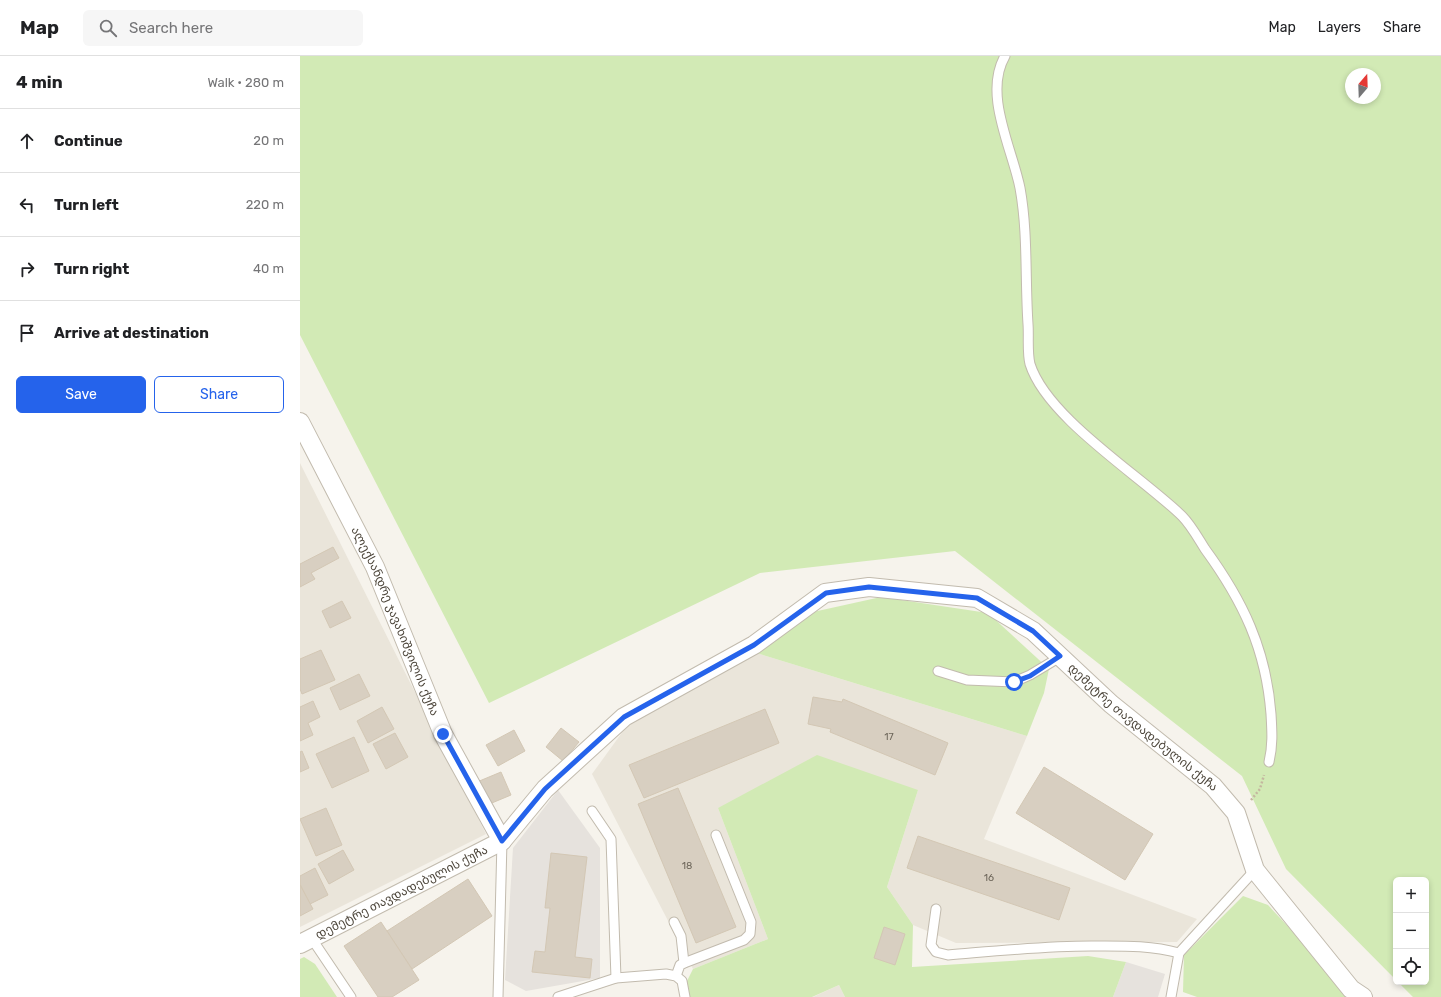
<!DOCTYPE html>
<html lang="en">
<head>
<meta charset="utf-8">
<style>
	body { margin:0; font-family:Rubik,"Noto Sans Georgian",sans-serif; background:#f6f6f6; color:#202124 }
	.controls { position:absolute; right:12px; bottom:12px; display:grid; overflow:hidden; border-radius:6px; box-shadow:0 2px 6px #0003 }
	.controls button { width:36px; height:36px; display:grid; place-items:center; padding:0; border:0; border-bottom:1px solid #e0e0e0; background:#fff; color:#202124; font:20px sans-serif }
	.compass { position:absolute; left:1045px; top:12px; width:36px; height:36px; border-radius:50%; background:#fff; box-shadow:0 2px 6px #0003; rotate:19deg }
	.stop { position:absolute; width:12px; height:12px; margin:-9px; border:3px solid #2563eb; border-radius:50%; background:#fff }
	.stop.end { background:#2563eb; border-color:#fff; box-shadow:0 1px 4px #0008 }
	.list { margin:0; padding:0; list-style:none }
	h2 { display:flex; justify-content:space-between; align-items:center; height:52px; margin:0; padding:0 16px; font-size:17px }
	h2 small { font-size:13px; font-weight:400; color:#757577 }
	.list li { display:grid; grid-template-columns:26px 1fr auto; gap:12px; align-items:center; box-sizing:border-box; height:64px; padding:0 16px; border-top:1px solid #e0e0e0 }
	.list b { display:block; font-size:15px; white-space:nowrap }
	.list em { font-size:13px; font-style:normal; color:#757577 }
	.actions { display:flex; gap:8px; padding:12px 16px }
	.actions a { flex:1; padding:9px 0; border:1px solid #2563eb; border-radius:6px; text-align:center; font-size:14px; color:#2563eb }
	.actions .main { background:#2563eb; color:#fff }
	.icon { flex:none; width:22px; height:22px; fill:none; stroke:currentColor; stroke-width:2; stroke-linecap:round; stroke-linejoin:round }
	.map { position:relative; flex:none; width:1141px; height:941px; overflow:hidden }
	header { display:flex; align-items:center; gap:24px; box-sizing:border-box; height:56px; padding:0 20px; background:#fff; border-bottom:1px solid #e0e0e0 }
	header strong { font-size:19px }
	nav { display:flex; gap:22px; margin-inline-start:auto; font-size:14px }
	.search { width:280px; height:36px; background:#f6f6f6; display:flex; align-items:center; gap:10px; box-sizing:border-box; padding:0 14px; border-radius:6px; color:#757577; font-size:15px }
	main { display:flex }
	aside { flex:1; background:#fff }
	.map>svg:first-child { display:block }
	.residential { fill:#eae5da }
	.industrial { fill:#e6e2dd }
	.green { fill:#d2eab5; fill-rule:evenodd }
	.building { fill:#d8cfc1; stroke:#d3c7b4 }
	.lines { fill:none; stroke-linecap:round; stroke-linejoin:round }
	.service-casing { stroke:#c2bbae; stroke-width:11 }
	.minor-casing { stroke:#c2bbae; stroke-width:20 }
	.path { stroke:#c4b79f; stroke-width:2.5; stroke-dasharray:2 2; stroke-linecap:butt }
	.service { stroke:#fff; stroke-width:9 }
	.minor { stroke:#fff; stroke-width:18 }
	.route { stroke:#2563eb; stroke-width:5 }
	.labels { text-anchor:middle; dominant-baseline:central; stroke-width:3; stroke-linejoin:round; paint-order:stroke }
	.number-label { font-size:10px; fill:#6e675b }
	.street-label { font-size:12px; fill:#4b4439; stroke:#fff }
</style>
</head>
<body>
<header>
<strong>Map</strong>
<div class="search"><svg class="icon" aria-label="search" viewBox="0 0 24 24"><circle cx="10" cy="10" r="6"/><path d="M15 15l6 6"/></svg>Search here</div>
<nav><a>Map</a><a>Layers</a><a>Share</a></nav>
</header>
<main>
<aside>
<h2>4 min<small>Walk · 280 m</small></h2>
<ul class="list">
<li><svg class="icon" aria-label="ahead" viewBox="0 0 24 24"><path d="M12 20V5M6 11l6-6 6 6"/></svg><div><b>Continue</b></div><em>20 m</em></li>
<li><svg class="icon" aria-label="left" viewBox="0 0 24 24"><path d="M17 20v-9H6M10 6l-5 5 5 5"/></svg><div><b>Turn left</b></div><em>220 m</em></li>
<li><svg class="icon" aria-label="right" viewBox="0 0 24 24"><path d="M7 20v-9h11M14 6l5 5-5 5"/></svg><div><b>Turn right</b></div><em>40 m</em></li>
<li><svg class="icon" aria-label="arrive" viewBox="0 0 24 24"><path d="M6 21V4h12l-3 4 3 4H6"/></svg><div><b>Arrive at destination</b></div></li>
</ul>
<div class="actions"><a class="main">Save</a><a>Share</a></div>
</aside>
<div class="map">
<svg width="1141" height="941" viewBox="0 0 1141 941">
	<rect width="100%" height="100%" fill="#f6f3ec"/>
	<g class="residential">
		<polygon points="0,407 186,778 0,871"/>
		<polygon points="453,596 727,680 684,783 897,863 877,886 656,887 613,869 587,831 618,734 418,752 468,883 393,913 292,718 326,671"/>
		<polygon points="539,929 545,941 513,941"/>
	</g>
	<g class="industrial">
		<polygon points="258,734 300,792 300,922 226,935 205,924 213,792"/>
		<polygon points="826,906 865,918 858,941 813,941"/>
	</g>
	<g class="green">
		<path d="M0,0h1141v941h-28l-15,-15h28v-102h-30v100l-110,-111 -44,-93 -287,-225 -195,22 -271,130 -189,-368zM1051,18h24v24h-24z"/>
		<polygon points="581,541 688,557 749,613 744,637 727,680 453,596 513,556"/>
		<polygon points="517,699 618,734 587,831 613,869 612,911 788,900 826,906 813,941 545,941 539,929 512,941 387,941 384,931 393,913 468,883 418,752"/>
		<polygon points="943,840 968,849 1054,941 897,941 883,936 884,899"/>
		<polygon points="4,901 15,908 37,941 0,941 0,903"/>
	</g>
	<g class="building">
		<polygon points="33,491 39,502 11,517 15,523 0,531 0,508"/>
		<polygon points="42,545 51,562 30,572 22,555"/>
		<polygon points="21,594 35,624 2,638 0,633 0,603"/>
		<polygon points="59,618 70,640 40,654 30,632"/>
		<polygon points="513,641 542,646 543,643 648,687 635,719 530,676 531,673 508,668"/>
		<polygon points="13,645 20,661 8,667 13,679 0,685 0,651"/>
		<polygon points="82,651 94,673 68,687 57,665"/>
		<polygon points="465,653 479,687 344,742 329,709"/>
		<polygon points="261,672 279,686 263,705 246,691"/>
		<polygon points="214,674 225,695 198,710 186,689"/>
		<polygon points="95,677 108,701 86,713 73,688"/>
		<polygon points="54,681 69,715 32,732 16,698"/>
		<polygon points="2,695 9,712 0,716 0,696"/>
		<polygon points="744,711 853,778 825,824 716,757"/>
		<polygon points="201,716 211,739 187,749 177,726"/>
		<polygon points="378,732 436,871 396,887 338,748"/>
		<polygon points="26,752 42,789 16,800 0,763"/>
		<polygon points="618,780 770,832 759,864 607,812"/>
		<polygon points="43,794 54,814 29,828 18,808"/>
		<polygon points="251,797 287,801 275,901 292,903 290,922 232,916 235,895 245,896 250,852 245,852"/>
		<polygon points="15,812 28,839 10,848 0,828 0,820"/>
		<polygon points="168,823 192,860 112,913 87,875"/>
		<polygon points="0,829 13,853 0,860"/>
		<polygon points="81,866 119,924 92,941 78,941 44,890"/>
		<polygon points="584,871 605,878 595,909 574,902"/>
	</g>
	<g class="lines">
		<g class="service-casing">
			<g id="service">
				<path d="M705,0c-22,38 7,92 15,132 8,44 5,91 8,136 1,12 -1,28 2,40 17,54 111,112 152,152 9,9 16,22 23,33 38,52 61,100 66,165 1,17 2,31 -2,48"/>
				<polyline points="638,615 667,624 714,626 730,619 760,601"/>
				<polyline points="292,755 311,783 316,922"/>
				<path d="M636,853l-5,36 5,7 12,3c48,-4 95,-9 143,-9 31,0 59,-1 88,7"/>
				<polyline points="374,866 381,880 384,907"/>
				<polyline points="12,883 51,941"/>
				<polyline points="376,920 380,909 384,907 444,884 450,878 451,866 416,779"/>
				<polyline points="198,941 202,785"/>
				<polyline points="258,941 316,922 366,918 376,920 382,925 385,941"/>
				<polyline points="871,941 879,897 955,814"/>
			</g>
		</g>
		<g class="minor-casing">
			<g id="minor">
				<path id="s1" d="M0,366l75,145 68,167 59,107"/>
				<path id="s2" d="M0,888l202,-103 43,-52 79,-72 130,-72 71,-52 44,-6 108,11 56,33 78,73 102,82 23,27 19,57 96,119 12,8"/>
			</g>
		</g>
		<polyline class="path" points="951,744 960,733 964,719"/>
		<use href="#service" class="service"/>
		<use href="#minor" class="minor"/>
	</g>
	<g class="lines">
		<polyline class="route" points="143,678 202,785 245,733 324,661 454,589 526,537 569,531 677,542 733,575 760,600 730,620 714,626"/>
	</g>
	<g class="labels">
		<g class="number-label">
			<text x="589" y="681">17</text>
			<text x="387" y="810">18</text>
			<text x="689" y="822">16</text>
		</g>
		<g class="street-label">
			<text stroke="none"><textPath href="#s1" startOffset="221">ალექსანდრე ჯავახიშვილის ქუჩა</textPath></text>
			<text stroke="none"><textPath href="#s2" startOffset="1002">დემეტრე თავდადებულის ქუჩა</textPath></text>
			<text stroke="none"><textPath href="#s2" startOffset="114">დემეტრე თავდადებულის ქუჩა</textPath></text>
		</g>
	</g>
</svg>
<div class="controls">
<button>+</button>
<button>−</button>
<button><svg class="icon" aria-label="locate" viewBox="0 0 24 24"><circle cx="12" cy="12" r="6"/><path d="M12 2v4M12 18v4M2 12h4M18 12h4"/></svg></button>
</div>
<svg class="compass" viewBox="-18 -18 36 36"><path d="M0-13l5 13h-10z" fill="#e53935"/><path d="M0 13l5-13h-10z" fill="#757577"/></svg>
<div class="stop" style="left:714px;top:626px"></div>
<div class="stop end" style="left:143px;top:678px"></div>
</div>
</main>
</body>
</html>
